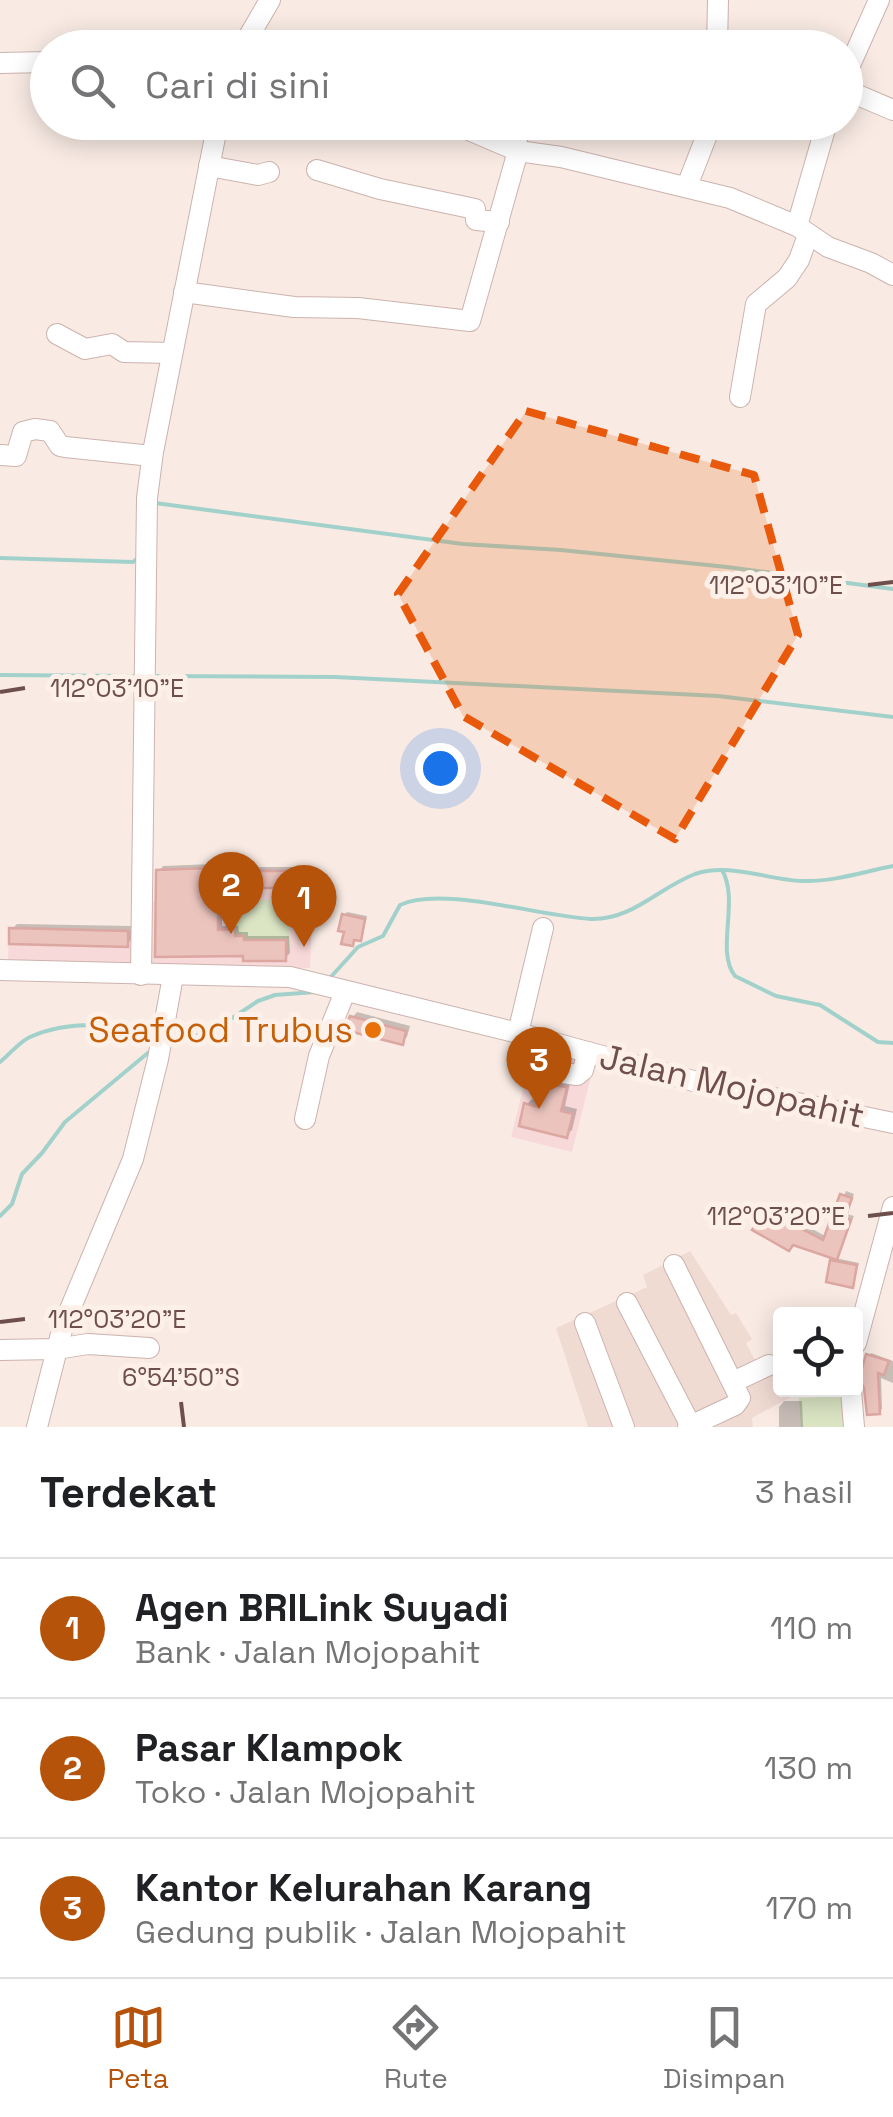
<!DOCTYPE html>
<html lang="id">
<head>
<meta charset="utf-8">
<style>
	body { margin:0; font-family:"Space Grotesk",sans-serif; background:#f6f6f6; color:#202124 }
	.controls { position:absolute; right:30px; bottom:30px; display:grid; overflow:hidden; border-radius:10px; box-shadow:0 5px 25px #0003 }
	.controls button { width:90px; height:90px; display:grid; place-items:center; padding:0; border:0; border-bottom:2px solid #e0e0e0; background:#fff; color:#202124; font:50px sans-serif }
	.you { position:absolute; left:440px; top:768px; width:35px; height:35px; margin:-25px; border:8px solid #fff; border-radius:50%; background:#1a73e8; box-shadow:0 0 0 15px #1a73e833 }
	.badge { display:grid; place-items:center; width:65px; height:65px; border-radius:50%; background:#b45309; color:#fff; font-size:32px; font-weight:700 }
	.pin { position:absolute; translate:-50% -82px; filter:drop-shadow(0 2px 5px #0008) }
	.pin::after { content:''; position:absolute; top:52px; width:35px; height:30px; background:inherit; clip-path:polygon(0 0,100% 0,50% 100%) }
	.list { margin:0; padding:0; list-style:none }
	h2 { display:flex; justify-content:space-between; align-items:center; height:130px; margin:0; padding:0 40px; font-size:42px }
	h2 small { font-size:32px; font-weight:400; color:#757577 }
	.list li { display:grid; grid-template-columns:65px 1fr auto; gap:30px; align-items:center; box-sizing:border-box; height:140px; padding:0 40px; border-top:2px solid #e0e0e0 }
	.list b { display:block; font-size:38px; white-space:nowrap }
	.list p { margin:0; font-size:32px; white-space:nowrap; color:#757577 }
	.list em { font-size:32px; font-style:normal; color:#757577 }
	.icon { flex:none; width:55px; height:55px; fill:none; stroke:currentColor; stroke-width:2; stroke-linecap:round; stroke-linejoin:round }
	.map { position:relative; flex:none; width:893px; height:1427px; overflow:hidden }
	.search { position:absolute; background:#fff; box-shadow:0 5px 25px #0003; left:30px; right:30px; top:30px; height:110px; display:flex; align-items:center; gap:25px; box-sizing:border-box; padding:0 35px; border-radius:55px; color:#757577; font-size:38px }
	.sheet { height:550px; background:#fff }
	nav { display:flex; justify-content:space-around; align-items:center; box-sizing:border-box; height:140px; border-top:2px solid #e0e0e0; background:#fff; font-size:28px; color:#757577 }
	nav a { display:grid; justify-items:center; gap:5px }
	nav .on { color:#b45309 }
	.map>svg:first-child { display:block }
	.residential { fill:#f0dbd3 }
	.commercial { fill:#f8d9d9 }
	.green { fill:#dbe5c4 }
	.shadow { fill:#0003 }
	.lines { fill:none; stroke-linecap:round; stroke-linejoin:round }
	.stream { stroke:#a2d1cb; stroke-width:4 }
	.building { fill:#ecc4be; stroke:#dca6a1; stroke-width:2.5 }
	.minor-casing { stroke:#ccb3ae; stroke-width:22 }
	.minor { stroke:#fff; stroke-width:20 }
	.marked { fill:#e8590c; fill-opacity:0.2; stroke:#e8590c; stroke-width:8; stroke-dasharray:20 12; stroke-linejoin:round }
	.ticks { fill:none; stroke:#6f4f4c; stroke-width:4 }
	.food-dot { fill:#e8710a; stroke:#fdf0e9; stroke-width:4 }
	.labels { text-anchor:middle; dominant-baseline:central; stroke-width:10; stroke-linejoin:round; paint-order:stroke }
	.food-label { font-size:35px; fill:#c56008; stroke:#fdf0e9; text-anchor:end }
	.street-label { font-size:35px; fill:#6f4f4c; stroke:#fdf0e9 }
	.ticks-label { font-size:25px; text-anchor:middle; fill:#6f4f4c; stroke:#fdf0e9; stroke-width:10; stroke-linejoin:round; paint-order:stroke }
</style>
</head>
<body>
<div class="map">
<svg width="893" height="1427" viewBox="0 0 893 1427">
	<rect width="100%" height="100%" fill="#f9ebe4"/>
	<polygon class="residential" points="690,1251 731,1315 736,1313 752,1339 746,1343 756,1362 767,1356 780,1379 780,1390 787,1390 791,1397 752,1418 753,1427 588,1427 556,1328 647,1287 643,1275"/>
	<g class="commercial">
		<polygon points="211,867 314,871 310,968 150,968 151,901 212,901"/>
		<polygon points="9,928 135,931 135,967 8,962"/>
		<polygon points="533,1049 594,1064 572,1152 511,1137"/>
	</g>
	<g class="green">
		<polygon points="236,900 289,900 289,948 236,947"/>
		<polygon points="845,1396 847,1427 801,1427 799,1398"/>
	</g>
	<g class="shadow">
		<polygon points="213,864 214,867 305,867 305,880 301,885 222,885 222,926 238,926 239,932 248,932 248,936 289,936 290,953 285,958 245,954 158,955 159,871 163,866"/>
		<polygon points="347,912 367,916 363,935 356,937 352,944 344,915"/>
		<polygon points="17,924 132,926 132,939 127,944 12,929"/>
		<polygon points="357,1012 410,1026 407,1037 402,1042 352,1018"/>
		<polygon points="551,1080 570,1083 565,1106 577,1109 572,1130 566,1135 526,1105 532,1099 541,1102 545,1085"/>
		<polygon points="846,1191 854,1194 847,1214 854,1216 836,1257 766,1210 770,1206 827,1237"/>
		<polygon points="835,1258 859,1263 852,1285 832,1261"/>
		<polygon points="871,1353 893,1361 893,1383 881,1378 882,1409 879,1412 867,1387 859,1376 856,1376 856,1362 867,1361"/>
		<polygon points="784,1401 802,1401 803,1427 779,1427 779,1407"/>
	</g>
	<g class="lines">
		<g class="stream">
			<polyline points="155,503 463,544 561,550 727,567 893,589"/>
			<polyline points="0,558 133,562 138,558"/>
			<polyline points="0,675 135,676"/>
			<polyline points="150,676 335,677 718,696 893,717"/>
			<path d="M722,870c18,31 -7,81 13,106l41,20 44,9 58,37 15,1"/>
			<path d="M329,979l29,-32 25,-11 17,-31c41,-20 143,12 191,14 42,1 67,-31 104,-45 34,-12 73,6 107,7 31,1 61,-9 91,-15"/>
			<polyline points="167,1045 214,1030 258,1001 275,995 315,992"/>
			<path d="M0,1062c10,-8 19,-20 30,-25 38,-17 85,-14 123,-3"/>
			<polyline points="0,1216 12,1204 22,1174 42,1153 65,1122 149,1052"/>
		</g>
	</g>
	<g class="building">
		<polygon points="210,868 210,871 301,871 302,888 218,888 218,930 235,929 235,936 244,936 244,940 286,940 286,961 243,961 243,956 155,957 156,870"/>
		<polygon points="342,914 365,919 361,941 354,940 353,946 341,944 344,932 338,931"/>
		<polygon points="9,928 128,931 128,947 9,944"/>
		<polygon points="350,1016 406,1031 403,1045 344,1030"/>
		<polygon points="543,1084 567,1087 561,1111 573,1114 567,1138 519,1126 524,1103 537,1107"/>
		<polygon points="840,1194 852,1198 845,1218 851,1220 837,1260 793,1245 789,1251 752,1230 764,1209 823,1240"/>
		<polygon points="830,1260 857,1265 853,1288 826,1282"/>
		<polygon points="866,1354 889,1361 884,1375 878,1373 880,1414 867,1415 864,1388 859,1379"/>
	</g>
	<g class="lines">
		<g class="minor-casing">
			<g id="minor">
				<polyline points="242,48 270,0"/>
				<polyline points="717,48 718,0"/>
				<polyline points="0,63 48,62"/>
				<polyline points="846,74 879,0"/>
				<polyline points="846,90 893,110"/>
				<polyline points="450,122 518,151 561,157 730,198 797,226 828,247 871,263 893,275"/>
				<polyline points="514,149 522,122"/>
				<polyline points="209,166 258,175 269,172"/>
				<polyline points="317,170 380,189 475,209 476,220 499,222"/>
				<polyline points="687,186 712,122"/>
				<polyline points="797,226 827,122"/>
				<polyline points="184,292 294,307 358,308 470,321 518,151"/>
				<polyline points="57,334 85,349 112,344 124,352 172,353"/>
				<polyline points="740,397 756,304 787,278 799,260 808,235"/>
				<polyline points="0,455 16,456 23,432 35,429 50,431 60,446 65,447 152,456"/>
				<polyline points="0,970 290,977 518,1033 697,1082 893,1123"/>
				<polyline points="141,975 147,498 153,452 218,122"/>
				<polyline points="518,1033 543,928"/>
				<polyline points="543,1040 539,1064 544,1070 577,1075 583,1070 588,1052"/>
				<polyline points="305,1119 319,1056 345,992"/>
				<polyline points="674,1265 740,1398 735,1405 688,1427"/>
				<polyline points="627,1303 691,1426"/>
				<polyline points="585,1323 624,1427"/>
				<polyline points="856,1343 893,1207"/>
				<polyline points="0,1350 56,1349 88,1344 149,1348"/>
				<polyline points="733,1382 769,1365"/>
				<polyline points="851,1390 854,1427"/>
				<polyline points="37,1427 63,1326 133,1159 158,1059 173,976"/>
			</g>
		</g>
		<use href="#minor" class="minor"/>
	</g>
	<path class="marked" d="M526,411l228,64 44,160 -123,204 -212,-123 -65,-122z"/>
	<path class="ticks" d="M868,585l25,-3M0,692l25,-4M868,1216l25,-3M0,1322l25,-3M181,1402l3,25"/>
	<circle class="food-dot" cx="373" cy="1030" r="10"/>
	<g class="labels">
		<g class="food-label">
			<text x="353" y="1030">Seafood Trubus</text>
		</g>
		<g class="street-label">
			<text transform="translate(732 1086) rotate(13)">Jalan Mojopahit</text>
		</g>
	</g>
	<g class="ticks-label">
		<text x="776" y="594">112°03'10"E</text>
		<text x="117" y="697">112°03'10"E</text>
		<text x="776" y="1225">112°03'20"E</text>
		<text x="117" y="1328">112°03'20"E</text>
		<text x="181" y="1386">6°54'50"S</text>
	</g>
</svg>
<div class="controls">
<button><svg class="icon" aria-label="locate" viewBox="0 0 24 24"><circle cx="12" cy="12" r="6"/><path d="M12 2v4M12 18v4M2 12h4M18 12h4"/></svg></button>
</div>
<div class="you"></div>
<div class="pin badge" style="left:304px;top:947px">1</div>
<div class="pin badge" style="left:231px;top:934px">2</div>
<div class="pin badge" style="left:539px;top:1109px">3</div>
<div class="search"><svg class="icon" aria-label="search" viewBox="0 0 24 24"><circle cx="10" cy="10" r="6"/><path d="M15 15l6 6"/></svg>Cari di sini</div>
</div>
<section class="sheet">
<h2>Terdekat<small>3 hasil</small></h2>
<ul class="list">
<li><span class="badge">1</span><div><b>Agen BRILink Suyadi</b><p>Bank · Jalan Mojopahit</p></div><em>110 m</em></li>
<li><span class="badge">2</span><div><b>Pasar Klampok</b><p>Toko · Jalan Mojopahit</p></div><em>130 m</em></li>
<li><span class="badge">3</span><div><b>Kantor Kelurahan Karang</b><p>Gedung publik · Jalan Mojopahit</p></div><em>170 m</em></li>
</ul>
</section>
<nav>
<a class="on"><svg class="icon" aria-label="map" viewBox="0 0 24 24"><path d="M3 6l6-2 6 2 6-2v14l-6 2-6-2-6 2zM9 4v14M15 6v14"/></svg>Peta</a>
<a><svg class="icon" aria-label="directions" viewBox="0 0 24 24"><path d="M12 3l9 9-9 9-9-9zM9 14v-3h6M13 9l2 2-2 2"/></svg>Rute</a>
<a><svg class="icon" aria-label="saved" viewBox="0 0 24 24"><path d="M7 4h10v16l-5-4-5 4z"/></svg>Disimpan</a>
</nav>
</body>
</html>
